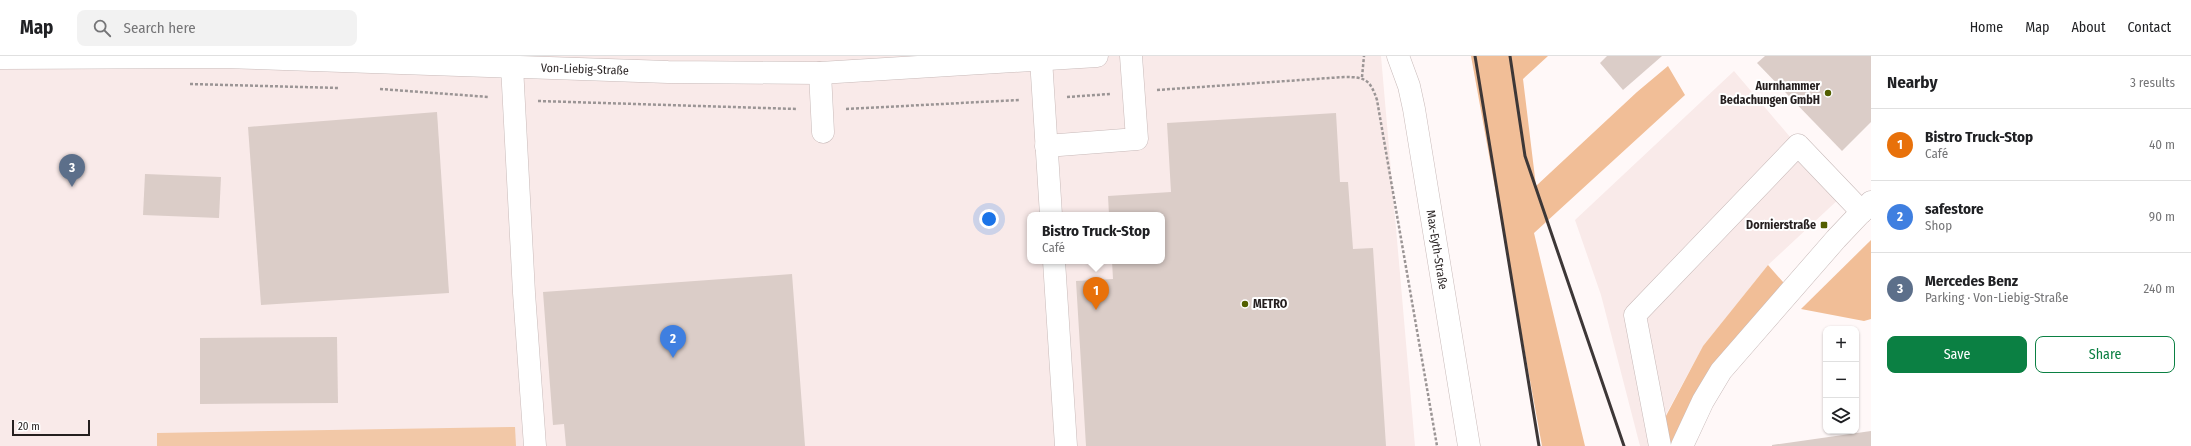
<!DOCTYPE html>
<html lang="en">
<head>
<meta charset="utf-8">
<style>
	body { margin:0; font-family:"Fira Sans Condensed",sans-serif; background:#f2f2f2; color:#202124 }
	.controls { position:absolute; right:12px; bottom:12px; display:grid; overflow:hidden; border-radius:8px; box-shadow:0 1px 3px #0004 }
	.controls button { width:36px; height:36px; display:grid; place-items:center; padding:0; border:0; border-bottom:1px solid #e0e0e0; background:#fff; color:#202124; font:20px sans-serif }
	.scale { position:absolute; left:12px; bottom:10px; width:78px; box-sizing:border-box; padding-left:4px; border:2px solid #251f1f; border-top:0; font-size:11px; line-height:14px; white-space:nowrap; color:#251f1f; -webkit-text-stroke:3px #fff; paint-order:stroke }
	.you { position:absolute; left:989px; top:163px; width:14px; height:14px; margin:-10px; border:3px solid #fff; border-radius:50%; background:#1a73e8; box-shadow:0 0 0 6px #1a73e833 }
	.badge { display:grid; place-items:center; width:26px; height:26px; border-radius:50%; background:#0b8043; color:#fff; font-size:13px; font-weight:700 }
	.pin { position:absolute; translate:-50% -33px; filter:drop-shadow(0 1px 2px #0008) }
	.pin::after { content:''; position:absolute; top:21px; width:14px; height:12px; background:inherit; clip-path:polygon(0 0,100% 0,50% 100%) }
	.popup { position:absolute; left:1027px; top:156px; width:138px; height:52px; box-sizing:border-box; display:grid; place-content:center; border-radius:8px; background:#fff; filter:drop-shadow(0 1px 3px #0005); font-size:13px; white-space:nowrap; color:#757577 }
	.popup b { font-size:15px; color:#202124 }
	.popup::after { content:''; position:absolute; left:50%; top:100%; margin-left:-8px; border:8px solid transparent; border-top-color:#fff }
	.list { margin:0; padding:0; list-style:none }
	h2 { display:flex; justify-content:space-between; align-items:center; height:52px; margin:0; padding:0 16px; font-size:17px }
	h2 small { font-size:13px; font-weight:400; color:#757577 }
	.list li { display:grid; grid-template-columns:26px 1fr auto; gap:12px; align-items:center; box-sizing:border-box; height:72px; padding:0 16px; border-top:1px solid #e0e0e0 }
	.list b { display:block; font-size:15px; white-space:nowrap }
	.list p { margin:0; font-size:13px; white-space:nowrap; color:#757577 }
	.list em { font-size:13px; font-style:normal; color:#757577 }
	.actions { display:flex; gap:8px; padding:12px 16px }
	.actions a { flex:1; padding:9px 0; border:1px solid #0b8043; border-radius:8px; text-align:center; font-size:14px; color:#0b8043 }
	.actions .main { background:#0b8043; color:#fff }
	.icon { flex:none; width:22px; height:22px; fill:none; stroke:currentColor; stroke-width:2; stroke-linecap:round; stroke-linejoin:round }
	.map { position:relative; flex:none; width:1871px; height:390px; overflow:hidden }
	header { display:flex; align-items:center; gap:24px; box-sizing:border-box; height:56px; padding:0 20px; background:#fff; border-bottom:1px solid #e0e0e0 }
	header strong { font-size:19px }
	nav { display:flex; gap:22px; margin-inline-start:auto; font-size:14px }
	.search { width:280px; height:36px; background:#f2f2f2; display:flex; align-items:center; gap:10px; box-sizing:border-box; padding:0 14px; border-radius:8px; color:#757577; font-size:15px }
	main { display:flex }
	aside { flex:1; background:#fff }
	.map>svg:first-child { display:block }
	.built { fill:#f9eae9; fill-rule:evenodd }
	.green { fill:#f2c8a7 }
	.forest { fill:#f1be97 }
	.building { fill:#dbcdc8 }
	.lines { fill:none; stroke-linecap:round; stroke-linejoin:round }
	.minor-casing { stroke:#c8bab9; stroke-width:23 }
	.path { stroke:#9b9595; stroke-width:2.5; stroke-dasharray:3 2; stroke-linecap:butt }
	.minor { stroke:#fff; stroke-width:22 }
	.rail { stroke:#3d3737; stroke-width:3 }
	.poi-dot { fill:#525f00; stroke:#fff; stroke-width:1.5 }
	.labels { text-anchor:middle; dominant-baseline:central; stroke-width:4; stroke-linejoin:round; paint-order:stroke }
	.street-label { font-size:12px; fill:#251f1f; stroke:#fff }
	.poi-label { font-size:12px; font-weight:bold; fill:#251f1f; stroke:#fff; text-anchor:end }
</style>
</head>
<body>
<header>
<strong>Map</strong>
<div class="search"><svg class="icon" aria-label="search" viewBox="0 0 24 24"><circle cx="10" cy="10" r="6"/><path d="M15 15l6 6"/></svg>Search here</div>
<nav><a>Home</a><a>Map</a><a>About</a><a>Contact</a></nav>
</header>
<main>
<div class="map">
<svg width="1871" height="390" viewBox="0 0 1871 390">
	<rect width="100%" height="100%" fill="#fff8f8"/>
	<g class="built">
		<path d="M0,0h1381l34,390h-1415zM1030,159h132v46h-132z"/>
		<polygon points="1734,15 1841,141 1768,209 1703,290 1649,390 1640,390 1601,239 1575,164"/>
	</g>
	<polygon class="green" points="515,371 516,390 157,390 157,377"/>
	<g class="forest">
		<polygon points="1471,0 1548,0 1523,23 1536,130 1637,36 1668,10 1685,39 1534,177 1585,390 1542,390"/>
		<polygon points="1871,184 1871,263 1864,265 1801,253"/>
		<polygon points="1768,209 1790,234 1682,390 1650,390 1703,290"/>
	</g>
	<g class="building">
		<polygon points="1607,0 1662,0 1623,34 1600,7"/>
		<polygon points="1765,0 1871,0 1871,66 1842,95 1757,7"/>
		<polygon points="437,56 449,237 261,249 248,71"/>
		<polygon points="1336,57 1340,126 1348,126 1353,193 1373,192 1386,390 1086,390 1076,225 1113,223 1112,205 1162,205 1162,159 1109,159 1108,140 1171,136 1167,67"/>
		<polygon points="145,118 221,121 219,162 143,159"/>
		<polygon points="792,218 805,390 566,390 564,368 553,369 543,236"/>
		<polygon points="337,281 338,347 200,348 200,282"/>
		<polygon points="1871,375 1871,390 1772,390 1772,389"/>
	</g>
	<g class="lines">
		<g class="minor-casing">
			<g id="minor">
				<path id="s1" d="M1398,0l11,30 5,23 55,337"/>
				<path id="s2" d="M0,2l223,-1 445,15 152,1 277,-17"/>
				<polyline points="1041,3 1051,159"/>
				<polyline points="512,10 524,237 535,390"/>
				<polyline points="820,17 823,76"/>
				<polyline points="1046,90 1137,83 1131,0"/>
				<polyline points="1054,205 1066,390"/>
				<polyline points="1660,390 1635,259 1798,89 1862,156"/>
				<polyline points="1682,390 1703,345 1721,315 1836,183 1871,146"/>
			</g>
		</g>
		<g class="path">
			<polyline points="1362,21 1364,0"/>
			<polyline points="190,28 339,32"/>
			<polyline points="380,33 489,41"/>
			<path d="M1157,34l187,-13c21,0 26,2 33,23l60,346"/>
			<polyline points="1067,41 1110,38"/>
			<polyline points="538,45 797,53"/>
			<polyline points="846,53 1019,44"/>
		</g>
		<use href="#minor" class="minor"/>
		<g class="rail">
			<polyline points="1475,0 1539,390"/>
			<polyline points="1510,0 1525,100 1624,390"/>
		</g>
	</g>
	<g class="poi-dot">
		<circle cx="1828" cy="37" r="4"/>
		<rect x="1820" y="165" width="8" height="8" rx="2"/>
		<circle cx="1245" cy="248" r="4"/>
	</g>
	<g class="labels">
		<g class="street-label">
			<text stroke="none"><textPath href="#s2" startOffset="585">Von-Liebig-Straße</textPath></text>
			<text stroke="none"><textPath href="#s1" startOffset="198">Max-Eyth-Straße</textPath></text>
		</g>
		<g class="poi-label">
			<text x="1820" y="30">Aurnhammer<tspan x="1820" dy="14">Bedachungen GmbH</tspan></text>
			<text x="1816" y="169">Dornierstraße</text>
			<text x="1253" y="248" text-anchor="start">METRO</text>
		</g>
	</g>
</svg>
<div class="controls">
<button>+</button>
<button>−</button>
<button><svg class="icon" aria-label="layers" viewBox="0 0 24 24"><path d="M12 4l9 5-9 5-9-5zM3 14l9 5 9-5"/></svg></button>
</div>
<div class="scale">20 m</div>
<div class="you"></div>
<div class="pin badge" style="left:1096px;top:254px;background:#e8710a">1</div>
<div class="popup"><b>Bistro Truck-Stop</b>Café</div>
<div class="pin badge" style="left:673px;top:302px;background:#3f7fe0">2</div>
<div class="pin badge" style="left:72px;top:131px;background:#5c6f8a">3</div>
</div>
<aside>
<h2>Nearby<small>3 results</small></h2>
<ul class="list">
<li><span class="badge" style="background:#e8710a">1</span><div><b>Bistro Truck-Stop</b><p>Café</p></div><em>40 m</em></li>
<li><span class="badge" style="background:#3f7fe0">2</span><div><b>safestore</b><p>Shop</p></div><em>90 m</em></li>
<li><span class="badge" style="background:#5c6f8a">3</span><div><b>Mercedes Benz</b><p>Parking · Von-Liebig-Straße</p></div><em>240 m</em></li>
</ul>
<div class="actions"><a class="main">Save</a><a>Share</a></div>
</aside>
</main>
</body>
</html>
